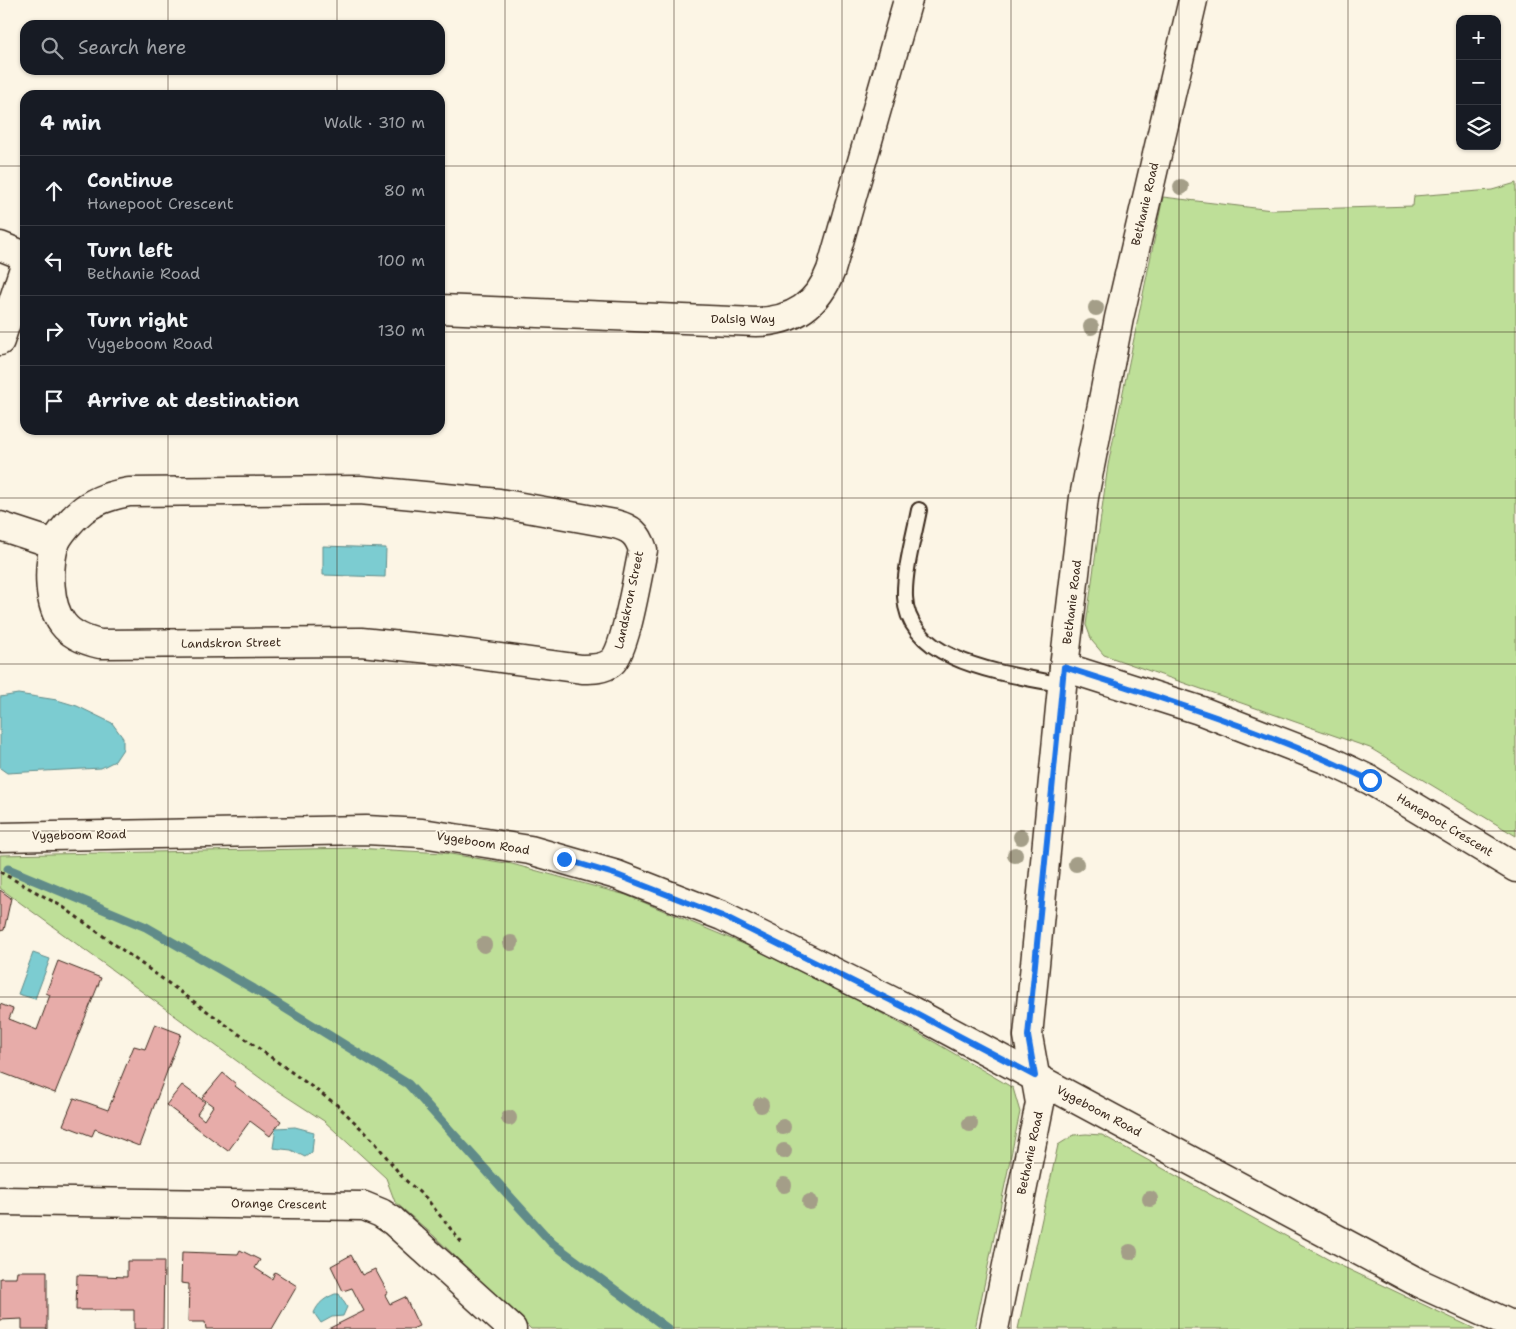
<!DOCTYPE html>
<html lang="en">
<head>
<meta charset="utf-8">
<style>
	body { margin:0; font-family:"Shantell Sans",sans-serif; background:#242831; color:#f1f3f6 }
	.controls { position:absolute; right:15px; top:15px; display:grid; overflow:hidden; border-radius:10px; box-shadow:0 1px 4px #0004 }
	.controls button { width:45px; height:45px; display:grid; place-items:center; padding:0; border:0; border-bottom:1px solid #363941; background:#171b24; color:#f1f3f6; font:25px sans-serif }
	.stop { position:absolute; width:15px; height:15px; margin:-11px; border:4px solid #1a73e8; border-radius:50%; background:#fff }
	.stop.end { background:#1a73e8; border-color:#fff; box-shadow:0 1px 5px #0008 }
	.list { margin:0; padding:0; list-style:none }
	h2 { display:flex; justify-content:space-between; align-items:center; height:65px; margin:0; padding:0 20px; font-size:21px }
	h2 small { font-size:16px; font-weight:400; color:#9ea1a6 }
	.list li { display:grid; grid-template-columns:32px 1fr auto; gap:15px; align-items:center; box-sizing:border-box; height:70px; padding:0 20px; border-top:1px solid #363941 }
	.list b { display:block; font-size:19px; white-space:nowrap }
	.list p { margin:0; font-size:16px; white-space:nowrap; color:#9ea1a6 }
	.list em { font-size:16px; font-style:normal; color:#9ea1a6 }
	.icon { flex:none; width:28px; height:28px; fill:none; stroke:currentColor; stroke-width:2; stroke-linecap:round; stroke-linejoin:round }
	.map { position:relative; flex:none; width:1516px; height:1329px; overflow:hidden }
	.search { position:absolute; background:#171b24; box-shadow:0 1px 4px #0004; left:20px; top:20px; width:425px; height:55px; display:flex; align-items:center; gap:12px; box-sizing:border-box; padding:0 18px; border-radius:15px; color:#9ea1a6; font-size:19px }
	.panel { position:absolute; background:#171b24; box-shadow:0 1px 4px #0004; left:20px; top:90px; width:425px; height:345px; border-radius:15px }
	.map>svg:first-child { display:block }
	.green { fill:#bedf98; stroke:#7c845b }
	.water { fill:#7bccd1; stroke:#618b89 }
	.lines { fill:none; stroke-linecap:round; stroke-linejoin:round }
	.stream { stroke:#618b89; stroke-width:9 }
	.building { fill:#e7aca9; stroke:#3b2a1e }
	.lane-casing { stroke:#3b2a1e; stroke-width:18 }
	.street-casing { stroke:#3b2a1e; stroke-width:31 }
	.secondary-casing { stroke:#3b2a1e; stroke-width:31 }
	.path { stroke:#3b2a1e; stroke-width:3; stroke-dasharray:4 4; stroke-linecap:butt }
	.lane { stroke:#fcf5e5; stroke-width:14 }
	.street { stroke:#fcf5e5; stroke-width:28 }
	.secondary { stroke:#fcf5e5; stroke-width:28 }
	.tree { fill:#a49e88 }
	.route { stroke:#1a73e8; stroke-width:6 }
	.grid { fill:none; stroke:#3b2a1e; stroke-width:1; stroke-opacity:0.55 }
	.labels { text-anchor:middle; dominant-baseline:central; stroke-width:4; stroke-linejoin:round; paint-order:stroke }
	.street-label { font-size:12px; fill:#3b2a1e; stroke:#fcf5e5 }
</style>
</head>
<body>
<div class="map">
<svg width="1516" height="1329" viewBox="0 0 1516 1329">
	<rect width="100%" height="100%" fill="#fcf5e5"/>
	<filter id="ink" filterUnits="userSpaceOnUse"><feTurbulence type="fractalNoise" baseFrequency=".02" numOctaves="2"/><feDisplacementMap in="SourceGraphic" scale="10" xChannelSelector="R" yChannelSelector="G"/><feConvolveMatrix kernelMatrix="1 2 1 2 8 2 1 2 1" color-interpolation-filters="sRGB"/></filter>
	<g filter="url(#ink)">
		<g class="green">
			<polygon points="1516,183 1516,836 1370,748 1104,655 1092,641 1086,625 1108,465 1163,197 1272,210 1413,206 1414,196 1492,190"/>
			<polygon points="355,848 444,853 512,864 626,895 746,945 850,996 936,1043 1013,1088 1020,1112 975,1329 531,1329 434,1236 395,1202 386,1178 324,1121 278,1091 0,888 0,855"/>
			<polygon points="1086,1134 1102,1135 1333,1262 1475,1329 1018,1329 1058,1145 1074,1135"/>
		</g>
		<g class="water">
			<polygon points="323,546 386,548 385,577 323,575"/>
			<polygon points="18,694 57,700 77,706 112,723 123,738 123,749 115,761 101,768 7,773 0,768 0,697"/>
			<polygon points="33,953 50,959 35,999 18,994"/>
			<polygon points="295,1127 314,1132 312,1152 305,1157 291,1150 273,1148 276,1128"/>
			<path d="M335,1294h4l8,13 -4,9 -11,1 -11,6 -7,-10c4,-10 11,-15 21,-19z"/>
		</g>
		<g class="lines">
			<polyline class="stream" points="8,869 146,927 254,989 408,1084 552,1243 668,1329"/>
		</g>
		<g class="building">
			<polygon points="0,890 11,898 4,930 0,931"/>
			<polygon points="58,961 101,978 55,1093 0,1072 0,1004 13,1009 9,1019 37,1030 50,995 46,993"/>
			<polygon points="155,1024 181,1034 139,1146 95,1129 92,1136 63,1125 74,1098 108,1110 134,1046 145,1049"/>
			<polygon points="223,1073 236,1084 235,1086 281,1121 270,1136 250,1121 228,1151 166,1105 182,1085 205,1102 197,1114 204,1120 213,1106 202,1098"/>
			<polygon points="240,1250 260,1260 255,1268 272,1279 275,1272 297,1286 272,1329 206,1329 205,1322 188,1322 189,1284 181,1283 182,1252 238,1254"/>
			<polygon points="351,1255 362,1275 375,1269 388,1293 385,1295 390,1304 405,1297 419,1326 412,1329 328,1329 364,1311 352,1288 343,1291 331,1266"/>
			<polygon points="127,1261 164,1261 163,1329 134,1329 134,1310 76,1310 77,1275 127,1277"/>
			<polygon points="17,1271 47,1271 47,1329 22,1329 22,1319 0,1320 0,1278 16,1278"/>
		</g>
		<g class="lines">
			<g class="lane-casing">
				<path id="lane" d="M919,510c-5,26 -15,61 -14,87 3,68 107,77 158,88"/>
			</g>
			<g class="street-casing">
				<g id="street">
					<polyline points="0,246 25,256"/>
					<path d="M440,309l316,13c37,-1 62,-17 75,-52l77,-270"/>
					<polyline points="0,341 25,265"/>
					<path d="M360,490l139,13 116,21c16,4 23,10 28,26 -5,22 -17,100 -31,112 -8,7 -20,7 -30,7l-141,-19 -80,-8 -261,2c-13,-3 -28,-8 -37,-20 -15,-19 -15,-55 -9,-78 4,-12 19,-28 29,-36 14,-11 30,-15 46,-18z"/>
					<polyline points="0,526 55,544"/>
					<polyline points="1064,667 1199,710 1330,761 1370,780 1516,868"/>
					<polyline points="0,1201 364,1206 381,1213 393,1221 512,1329"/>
					<polyline points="994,1329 1040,1103 1028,1036 1064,667 1084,497 1119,318 1193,0"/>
				</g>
			</g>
			<g class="secondary-casing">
				<polyline id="secondary" points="0,837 366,830 422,833 530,850 617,875 722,916 912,1011 1419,1283 1516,1327"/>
			</g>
			<polyline class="path" points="0,872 63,907 337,1105 373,1140 403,1178 426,1198 462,1243"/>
			<use href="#lane" class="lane"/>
			<use href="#street" class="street"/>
			<use href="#secondary" class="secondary"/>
		</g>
		<g class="tree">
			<circle cx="1181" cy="187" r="8"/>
			<circle cx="1096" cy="308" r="8"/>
			<circle cx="1091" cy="327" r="8"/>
			<circle cx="1021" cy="837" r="8"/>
			<circle cx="1015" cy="855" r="8"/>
			<circle cx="1076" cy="864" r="8"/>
			<circle cx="511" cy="943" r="8"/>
			<circle cx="484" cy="945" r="8"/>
			<circle cx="761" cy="1105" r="8"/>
			<circle cx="509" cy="1118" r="8"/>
			<circle cx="970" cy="1124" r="8"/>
			<circle cx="783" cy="1127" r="8"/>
			<circle cx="784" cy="1151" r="8"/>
			<circle cx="784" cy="1185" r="8"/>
			<circle cx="1150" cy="1199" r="8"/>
			<circle cx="810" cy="1202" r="8"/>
			<circle cx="1130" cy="1252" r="8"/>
		</g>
	</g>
	<g class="lines" filter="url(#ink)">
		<path class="route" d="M564,859l53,16 105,41 190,95 123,65 -7,-40 36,-369c104,33 208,66 306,113"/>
	</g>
	<path class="grid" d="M168,0v25M337,0v25M505,0v1329M674,0v1329M842,0v1329M1011,0v1329M1179,0v1329M1348,0v1329M168,70v25M337,70v25M0,166h25M440,166h1076M0,332h25M440,332h1076M168,430v899M337,430v899M0,498h1516M0,664h1516M0,831h1516M0,997h1516M0,1163h1516"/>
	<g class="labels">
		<g class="street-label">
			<text transform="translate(1145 204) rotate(-77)">Bethanie Road</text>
			<text x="743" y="319">Dalsig Way</text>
			<text transform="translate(629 600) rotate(-78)">Landskron Street</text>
			<text transform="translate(1072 602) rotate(-83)">Bethanie Road</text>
			<text transform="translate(231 643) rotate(-1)">Landskron Street</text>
			<text transform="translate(1445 825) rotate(31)">Hanepoot Crescent</text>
			<text transform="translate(79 835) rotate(-1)">Vygeboom Road</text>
			<text transform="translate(483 843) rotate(9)">Vygeboom Road</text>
			<text transform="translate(1099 1111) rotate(28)">Vygeboom Road</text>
			<text transform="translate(1030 1153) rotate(-78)">Bethanie Road</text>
			<text transform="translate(279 1204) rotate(1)">Orange Crescent</text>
		</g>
	</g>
</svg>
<div class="controls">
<button>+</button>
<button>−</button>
<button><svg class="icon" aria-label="layers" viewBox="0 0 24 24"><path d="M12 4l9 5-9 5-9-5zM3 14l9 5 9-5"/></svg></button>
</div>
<div class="stop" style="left:1370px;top:780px"></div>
<div class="stop end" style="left:564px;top:859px"></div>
<div class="search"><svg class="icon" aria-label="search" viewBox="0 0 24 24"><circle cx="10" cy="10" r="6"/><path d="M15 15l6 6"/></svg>Search here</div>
<section class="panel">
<h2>4 min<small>Walk · 310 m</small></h2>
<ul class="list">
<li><svg class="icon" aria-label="ahead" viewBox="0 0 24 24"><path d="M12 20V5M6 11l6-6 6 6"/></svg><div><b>Continue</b><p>Hanepoot Crescent</p></div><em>80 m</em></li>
<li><svg class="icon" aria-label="left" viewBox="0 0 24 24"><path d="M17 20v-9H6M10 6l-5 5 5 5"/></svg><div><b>Turn left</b><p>Bethanie Road</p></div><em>100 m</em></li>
<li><svg class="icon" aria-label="right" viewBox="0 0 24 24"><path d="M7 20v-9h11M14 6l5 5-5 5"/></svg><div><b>Turn right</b><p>Vygeboom Road</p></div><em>130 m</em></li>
<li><svg class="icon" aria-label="arrive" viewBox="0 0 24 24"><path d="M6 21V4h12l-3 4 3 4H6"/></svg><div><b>Arrive at destination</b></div></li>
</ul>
</section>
</div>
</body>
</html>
